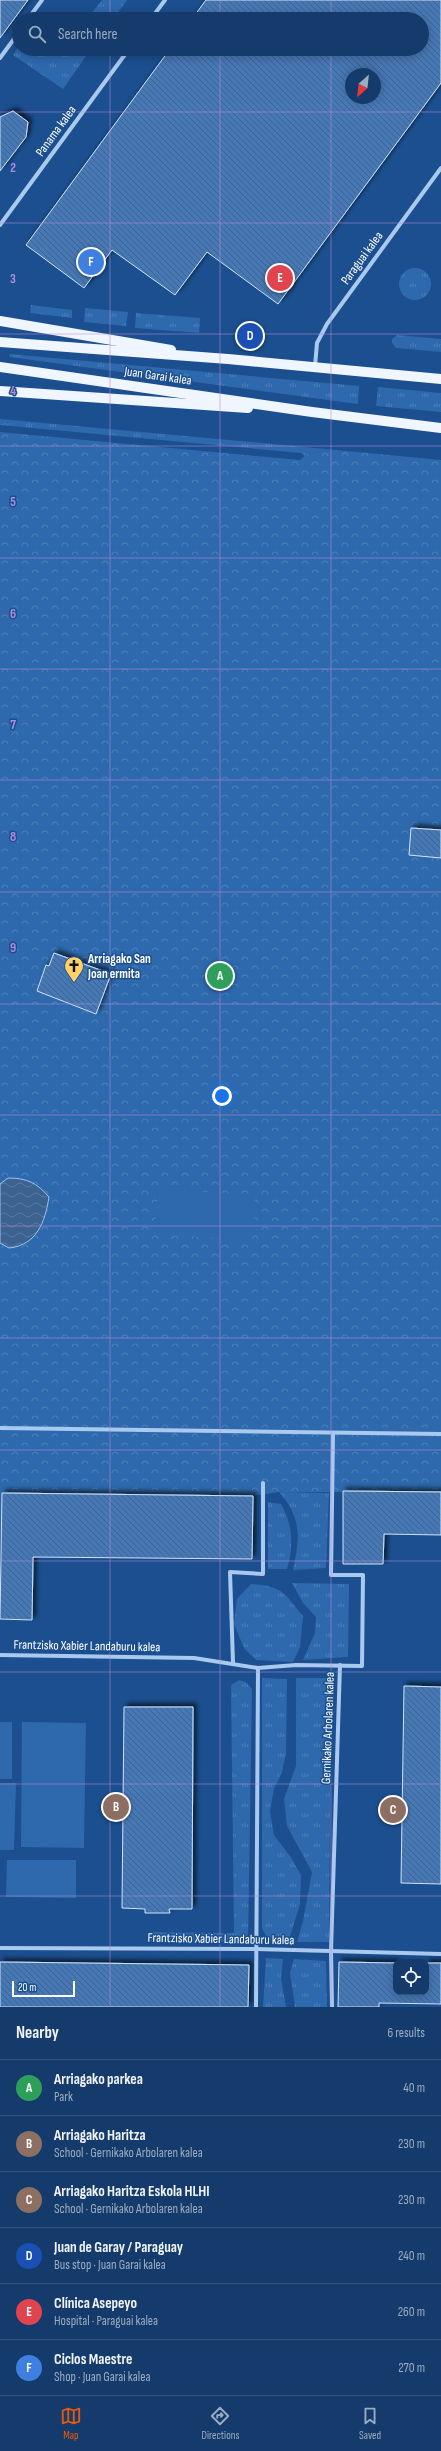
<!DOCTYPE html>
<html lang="en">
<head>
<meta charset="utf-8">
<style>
	body { margin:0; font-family:"Sofia Sans Condensed",sans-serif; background:#1d4271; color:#f1f3f6 }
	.controls { position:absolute; right:12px; bottom:12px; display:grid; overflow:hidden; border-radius:8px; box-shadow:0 2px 10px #0003 }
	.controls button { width:36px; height:36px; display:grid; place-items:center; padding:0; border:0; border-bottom:1px solid #33557e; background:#143b6b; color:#f1f3f6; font:20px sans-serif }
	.compass { position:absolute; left:345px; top:68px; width:36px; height:36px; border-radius:50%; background:#143b6b; box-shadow:0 2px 10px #0003; rotate:207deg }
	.scale { position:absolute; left:12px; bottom:10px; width:63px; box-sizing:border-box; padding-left:4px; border:2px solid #fff; border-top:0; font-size:11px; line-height:14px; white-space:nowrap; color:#fff; -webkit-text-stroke:3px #1b4f8f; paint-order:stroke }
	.you { position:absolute; left:222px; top:1096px; width:14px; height:14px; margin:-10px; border:3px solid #fff; border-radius:50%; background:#1a73e8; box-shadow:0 0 0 6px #1a73e833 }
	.badge { display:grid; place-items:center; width:26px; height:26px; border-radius:50%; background:#ea580c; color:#fff; font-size:13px; font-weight:700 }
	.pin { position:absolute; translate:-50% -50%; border:2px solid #fff; box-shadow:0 1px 4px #0006 }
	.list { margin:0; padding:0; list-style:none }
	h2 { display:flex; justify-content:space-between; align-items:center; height:52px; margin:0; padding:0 16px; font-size:17px }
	h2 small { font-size:13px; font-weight:400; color:#9dadc1 }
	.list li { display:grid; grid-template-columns:26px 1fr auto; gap:12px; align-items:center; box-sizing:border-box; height:56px; padding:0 16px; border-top:1px solid #33557e }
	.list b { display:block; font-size:15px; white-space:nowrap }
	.list p { margin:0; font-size:13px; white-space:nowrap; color:#9dadc1 }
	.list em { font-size:13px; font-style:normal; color:#9dadc1 }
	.icon { flex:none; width:22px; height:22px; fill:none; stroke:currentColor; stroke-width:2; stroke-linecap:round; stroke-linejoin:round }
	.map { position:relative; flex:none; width:441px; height:2007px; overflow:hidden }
	.search { position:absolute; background:#143b6b; box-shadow:0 2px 10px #0003; left:12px; right:12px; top:12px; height:44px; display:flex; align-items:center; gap:10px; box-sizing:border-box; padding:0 14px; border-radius:22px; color:#9dadc1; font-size:15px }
	.sheet { height:388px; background:#143b6b }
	nav { display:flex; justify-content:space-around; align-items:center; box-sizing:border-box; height:56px; border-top:1px solid #33557e; background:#143b6b; font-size:11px; color:#9dadc1 }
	nav a { display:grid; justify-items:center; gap:2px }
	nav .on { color:#ea580c }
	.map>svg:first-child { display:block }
	.grass { fill:url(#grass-tufts) }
	.park { fill:url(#park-crowns) }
	.garden { fill:#2e69ad }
	.water { fill:url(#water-waves); stroke:#9cc4f0 }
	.building { fill:url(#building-back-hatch); stroke:#cfe3fa; fill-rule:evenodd; filter:url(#shadow) }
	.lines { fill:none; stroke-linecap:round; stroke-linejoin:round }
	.street { stroke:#a9c9ee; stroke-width:4 }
	.primary { stroke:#f0f6ff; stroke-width:10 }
	.grid { fill:none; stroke:#b68bdc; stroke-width:1; stroke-opacity:0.55 }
	.labels { text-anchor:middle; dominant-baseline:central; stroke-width:3; stroke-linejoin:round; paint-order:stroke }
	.street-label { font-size:13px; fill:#fff; stroke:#1b4f8f }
	.poi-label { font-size:13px; font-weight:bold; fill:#fff; stroke:#1b4f8f; text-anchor:start }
	.grid-label { font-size:13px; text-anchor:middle; font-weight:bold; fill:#b68bdc; stroke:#1b4f8f; stroke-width:3; stroke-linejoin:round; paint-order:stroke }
</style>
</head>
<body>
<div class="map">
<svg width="441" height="2007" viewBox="0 0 441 2007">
	<defs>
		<pattern id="grass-tufts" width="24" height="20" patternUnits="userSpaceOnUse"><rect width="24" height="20" fill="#2e69ad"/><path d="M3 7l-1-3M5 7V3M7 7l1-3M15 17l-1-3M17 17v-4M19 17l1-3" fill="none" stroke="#4d80b9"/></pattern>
		<pattern id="park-crowns" width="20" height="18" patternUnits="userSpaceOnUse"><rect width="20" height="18" fill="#2e69ad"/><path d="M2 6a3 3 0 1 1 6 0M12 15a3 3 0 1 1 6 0" fill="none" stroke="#4d80b9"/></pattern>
		<pattern id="water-waves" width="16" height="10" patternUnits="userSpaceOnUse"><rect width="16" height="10" fill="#3c6290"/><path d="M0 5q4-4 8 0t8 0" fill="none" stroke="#597aa1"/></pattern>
		<pattern id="building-back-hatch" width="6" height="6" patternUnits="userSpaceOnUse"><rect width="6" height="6" fill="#4478b7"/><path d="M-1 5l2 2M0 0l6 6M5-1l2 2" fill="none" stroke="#486282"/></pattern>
		<filter id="shadow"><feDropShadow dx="3.5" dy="-3.5" stdDeviation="2" flood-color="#0009"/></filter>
	</defs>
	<rect width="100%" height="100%" fill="#1b4f8f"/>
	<g class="grass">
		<polygon points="102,0 127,0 113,19 87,19"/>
		<polygon points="19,46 19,49 91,49 63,89 13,55"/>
		<circle cx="415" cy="284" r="16"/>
		<polygon points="31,305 72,310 72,318 30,313"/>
		<polygon points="85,308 128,312 126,326 84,322"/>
		<polygon points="136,313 200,318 199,333 135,328"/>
		<polygon points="397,335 441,339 441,352 396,348 392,343 392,339"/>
		<polygon points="9,354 359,386 358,404 10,357"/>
		<polygon points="378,387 441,393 441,412 376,406"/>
		<polygon points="0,419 326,449 305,456 301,453 0,425"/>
		<path d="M279,1492l50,1 -3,75 -33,2c7,-32 9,-52 -14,-78z"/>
		<path d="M268,1502l13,2c12,21 13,42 6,65h-19z"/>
		<polygon points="292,1583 349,1584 348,1657 303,1660 315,1633 316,1617 303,1603"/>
		<path d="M251,1584c32,2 32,8 52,32l-3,31 -7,15 -37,-2 -12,-12 -10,-24 3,-25z"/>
		<polygon points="262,1678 287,1679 286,1754 282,1772 274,1789 270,1811 274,1835 290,1856 301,1875 300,1904 288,1943 269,1940 262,1929"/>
		<polygon points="296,1678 331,1678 329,1942 297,1942 303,1921 312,1872 287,1826 284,1799 296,1766"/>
		<polygon points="239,1680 246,1682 252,1689 248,1942 148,1941 150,1932 234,1933 231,1685"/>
		<polygon points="266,1958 283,1959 281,1978 286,2007 263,2007"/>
		<polygon points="294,1959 326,1961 327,2007 295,2007 290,1973"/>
	</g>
	<polygon class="park" points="0,432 300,460 305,456 326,449 441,460 441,1492 279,1492 253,1496 2,1493 0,1556"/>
	<g class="garden">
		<polygon points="158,1189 255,1195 252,1240 155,1234"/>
		<rect x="0" y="1722" width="12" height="57"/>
		<polygon points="22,1722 86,1723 84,1848 21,1847"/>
		<polygon points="0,1783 16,1783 14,1850 0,1850"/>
		<polygon points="7,1860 76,1860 76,1898 6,1897"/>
	</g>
	<path class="water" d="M8,1178c19,0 29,5 41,19 -4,25 -12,48 -40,51l-9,-5v-59z"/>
	<g class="building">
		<polygon points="0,0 28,0 0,38"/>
		<path d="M206,0h235v83l-163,221 -71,-52 -32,43 -63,-45 -28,38 -58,-43 144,-196h252v-30h-230zM351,74h24v24h-24z"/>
		<polygon points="13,111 28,122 26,137 0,171 0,117"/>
		<polygon points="411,828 441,830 441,858 409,855"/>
		<polygon points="54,953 111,974 96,1014 37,991 46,965 49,966"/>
		<polygon points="343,1491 441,1492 441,1535 384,1534 383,1564 343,1564"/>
		<polygon points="2,1493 253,1496 252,1559 33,1557 32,1620 0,1619"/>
		<polygon points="404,1686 441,1687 441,1884 401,1883"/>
		<polygon points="124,1707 193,1707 192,1909 169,1909 170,1913 145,1913 145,1909 122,1908"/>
		<polygon points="0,1962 249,1965 248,2007 0,2007"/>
		<polygon points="339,1962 396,1963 396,1992 426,1992 426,1963 441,1963 441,2004 379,2003 379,2007 338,2007"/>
	</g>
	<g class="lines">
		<g class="street">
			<polyline points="28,19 42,0"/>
			<polyline points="151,19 165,0"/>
			<polyline points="0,58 19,32"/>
			<polyline points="0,225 129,49"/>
			<polyline points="315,366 317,343 327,324 441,168"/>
			<polyline points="0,1428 441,1434"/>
			<polyline points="0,1655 194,1658 258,1668 296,1665 362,1666 363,1575 331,1575 333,1434"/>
			<polyline points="233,1663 230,1572 263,1574 263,1483"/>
			<polyline points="0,1948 256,1949 441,1954"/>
			<polyline points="256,2007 258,1668"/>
			<polyline points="332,2007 331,1951 340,1665"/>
		</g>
		<g class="primary">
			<polyline points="0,321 171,350"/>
			<polyline points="0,342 228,359 441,379"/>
			<polyline points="0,367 312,412 441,428"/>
			<polyline points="0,391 248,408"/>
		</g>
	</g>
	<path class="grid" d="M110,0v19M220,0v19M331,0v19M110,49v1958M220,49v1958M331,49v1958M0,112h441M0,223h441M0,334h441M0,446h441M0,558h441M0,669h441M0,780h441M0,892h441M0,1004h441M0,1115h441M0,1226h441M0,1338h441M0,1450h441M0,1561h441M0,1672h441M0,1784h441M0,1896h441"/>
	<defs>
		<g id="church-pin" transform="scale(1)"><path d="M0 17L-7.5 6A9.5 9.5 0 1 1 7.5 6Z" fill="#ffd166" stroke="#1b4f8f"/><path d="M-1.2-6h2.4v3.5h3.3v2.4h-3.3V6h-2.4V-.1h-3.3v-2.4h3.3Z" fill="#111"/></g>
	</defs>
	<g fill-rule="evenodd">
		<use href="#church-pin" x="74" y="966"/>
	</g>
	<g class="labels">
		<g class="street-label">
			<text transform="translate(56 131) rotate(-54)">Panama kalea</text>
			<text transform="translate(362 258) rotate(-54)">Paraguai kalea</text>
			<text transform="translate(158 376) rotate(8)">Juan Garai kalea</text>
			<text transform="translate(87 1646) rotate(1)">Frantzisko Xabier Landaburu kalea</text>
			<text transform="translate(328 1728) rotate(-88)">Gernikako Arbolaren kalea</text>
			<text transform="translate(221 1939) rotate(1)">Frantzisko Xabier Landaburu kalea</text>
		</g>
		<g class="poi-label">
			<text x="88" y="959">Arriagako San<tspan x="88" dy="15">Joan ermita</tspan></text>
		</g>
	</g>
	<g class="grid-label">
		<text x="13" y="172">2</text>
		<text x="13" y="283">3</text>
		<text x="13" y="395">4</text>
		<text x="13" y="506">5</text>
		<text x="13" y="618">6</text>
		<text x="13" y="729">7</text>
		<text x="13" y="841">8</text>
		<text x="13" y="952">9</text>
	</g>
</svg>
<div class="controls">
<button><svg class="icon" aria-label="locate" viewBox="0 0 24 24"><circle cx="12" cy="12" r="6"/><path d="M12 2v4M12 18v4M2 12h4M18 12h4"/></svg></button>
</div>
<svg class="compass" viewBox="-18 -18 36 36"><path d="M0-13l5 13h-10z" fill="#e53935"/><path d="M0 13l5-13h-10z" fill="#9dadc1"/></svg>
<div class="scale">20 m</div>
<div class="you"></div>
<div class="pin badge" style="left:220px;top:976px;background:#2e9e5b">A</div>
<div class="pin badge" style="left:116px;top:1807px;background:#8d6e63">B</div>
<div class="pin badge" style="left:393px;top:1810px;background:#8d6e63">C</div>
<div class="pin badge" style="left:250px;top:336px;background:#1a4fb4">D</div>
<div class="pin badge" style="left:280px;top:278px;background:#e0444e">E</div>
<div class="pin badge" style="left:91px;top:262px;background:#3f7fe0">F</div>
<div class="search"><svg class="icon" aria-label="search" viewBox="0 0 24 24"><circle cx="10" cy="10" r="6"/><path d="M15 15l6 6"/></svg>Search here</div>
</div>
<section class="sheet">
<h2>Nearby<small>6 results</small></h2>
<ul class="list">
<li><span class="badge" style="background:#2e9e5b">A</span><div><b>Arriagako parkea</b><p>Park</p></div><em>40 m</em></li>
<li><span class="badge" style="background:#8d6e63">B</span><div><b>Arriagako Haritza</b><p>School · Gernikako Arbolaren kalea</p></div><em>230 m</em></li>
<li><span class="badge" style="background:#8d6e63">C</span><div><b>Arriagako Haritza Eskola HLHI</b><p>School · Gernikako Arbolaren kalea</p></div><em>230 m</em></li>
<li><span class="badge" style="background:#1a4fb4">D</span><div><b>Juan de Garay / Paraguay</b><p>Bus stop · Juan Garai kalea</p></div><em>240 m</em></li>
<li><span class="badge" style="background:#e0444e">E</span><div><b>Clínica Asepeyo</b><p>Hospital · Paraguai kalea</p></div><em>260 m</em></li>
<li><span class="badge" style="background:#3f7fe0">F</span><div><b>Ciclos Maestre</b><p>Shop · Juan Garai kalea</p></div><em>270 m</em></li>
</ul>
</section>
<nav>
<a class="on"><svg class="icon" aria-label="map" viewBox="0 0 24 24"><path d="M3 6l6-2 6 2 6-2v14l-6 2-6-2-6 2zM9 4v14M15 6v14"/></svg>Map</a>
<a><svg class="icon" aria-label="directions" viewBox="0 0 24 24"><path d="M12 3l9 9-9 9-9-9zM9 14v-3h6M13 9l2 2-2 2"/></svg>Directions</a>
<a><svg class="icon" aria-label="saved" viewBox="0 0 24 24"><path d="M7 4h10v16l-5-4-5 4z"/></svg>Saved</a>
</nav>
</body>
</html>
